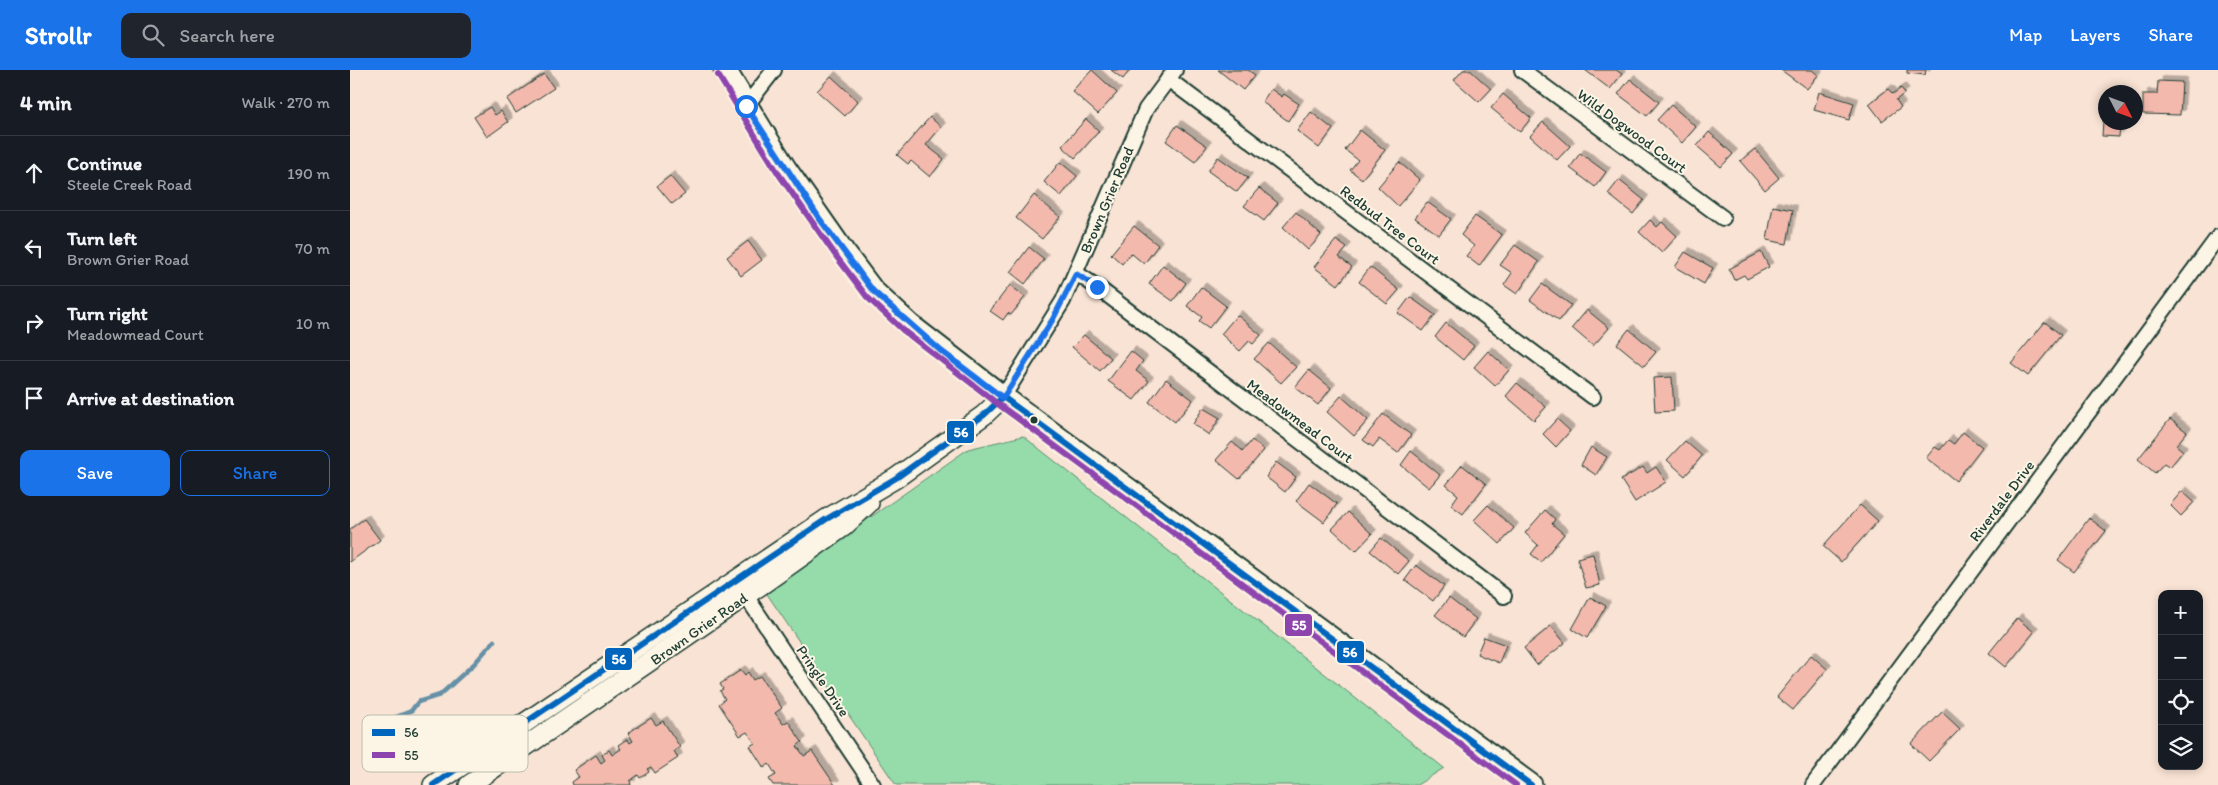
<!DOCTYPE html>
<html lang="en">
<head>
<meta charset="utf-8">
<style>
	body { margin:0; font-family:Itim,sans-serif; background:#20242c; color:#f1f3f6 }
	.controls { position:absolute; right:15px; bottom:15px; display:grid; overflow:hidden; border-radius:10px; box-shadow:0 2px 8px #0003 }
	.controls button { width:45px; height:45px; display:grid; place-items:center; padding:0; border:0; border-bottom:1px solid #363941; background:#171b24; color:#f1f3f6; font:25px sans-serif }
	.compass { position:absolute; left:1748px; top:15px; width:45px; height:45px; border-radius:50%; background:#171b24; box-shadow:0 2px 8px #0003; rotate:132deg }
	.stop { position:absolute; width:15px; height:15px; margin:-11px; border:4px solid #1a73e8; border-radius:50%; background:#fff }
	.stop.end { background:#1a73e8; border-color:#fff; box-shadow:0 1px 5px #0008 }
	.list { margin:0; padding:0; list-style:none }
	h2 { display:flex; justify-content:space-between; align-items:center; height:65px; margin:0; padding:0 20px; font-size:21px }
	h2 small { font-size:16px; font-weight:400; color:#9ea1a6 }
	.list li { display:grid; grid-template-columns:32px 1fr auto; gap:15px; align-items:center; box-sizing:border-box; height:75px; padding:0 20px; border-top:1px solid #363941 }
	.list b { display:block; font-size:19px; white-space:nowrap }
	.list p { margin:0; font-size:16px; white-space:nowrap; color:#9ea1a6 }
	.list em { font-size:16px; font-style:normal; color:#9ea1a6 }
	.actions { display:flex; gap:10px; padding:15px 20px }
	.actions a { flex:1; padding:11px 0; border:1px solid #1a73e8; border-radius:10px; text-align:center; font-size:18px; color:#1a73e8 }
	.actions .main { background:#1a73e8; color:#fff }
	.icon { flex:none; width:28px; height:28px; fill:none; stroke:currentColor; stroke-width:2; stroke-linecap:round; stroke-linejoin:round }
	.map { position:relative; flex:none; width:1868px; height:715px; overflow:hidden }
	header { display:flex; align-items:center; gap:30px; box-sizing:border-box; height:70px; padding:0 25px; background:#1a73e8; color:#fff }
	header strong { font-size:24px }
	nav { display:flex; gap:28px; margin-inline-start:auto; font-size:18px }
	.search { width:350px; height:45px; background:#20242c; display:flex; align-items:center; gap:12px; box-sizing:border-box; padding:0 18px; border-radius:10px; color:#9ea1a6; font-size:19px }
	main { display:flex }
	aside { flex:1; background:#171b24 }
	.map>svg:first-child { display:block }
	.green { fill:#95dcaa; stroke:#5a8c6f }
	.lines { fill:none; stroke-linecap:round; stroke-linejoin:round }
	.stream { stroke:#6690a6; stroke-width:4.5 }
	.building { fill:#f3b9ad; stroke:#1f3d34; filter:url(#shadow) }
	.street-casing { stroke:#1f3d34; stroke-width:18 }
	.secondary-casing { stroke:#1f3d34; stroke-width:22 }
	.primary-casing { stroke:#1f3d34; stroke-width:25 }
	.street { stroke:#fcf5e5; stroke-width:14 }
	.secondary { stroke:#fcf5e5; stroke-width:19 }
	.primary { stroke:#fcf5e5; stroke-width:21 }
	.bus-1-casing { stroke:#fcf5e5; stroke-width:10 }
	.bus-2-casing { stroke:#fcf5e5; stroke-width:10 }
	.bus-1 { stroke:#0065bd; stroke-width:6 }
	.bus-2 { stroke:#8e44ad; stroke-width:6 }
	.route { stroke:#1a73e8; stroke-width:6 }
	.bus-dot { fill:#1f3d34; stroke:#fcf5e5; stroke-width:2 }
	.labels { text-anchor:middle; dominant-baseline:central; stroke-width:4; stroke-linejoin:round; paint-order:stroke }
	.street-label { font-size:15px; fill:#1f3d34; stroke:#fcf5e5 }
	.key { fill:#fcf5e5; stroke:#babeb0; stroke-width:1 }
	.key-label { font-size:14px; fill:#1f3d34 }
	.line-badge { stroke:#fcf5e5; stroke-width:2 }
	.badge-label { font-size:14px; text-anchor:middle; font-weight:bold; fill:#fff }
</style>
</head>
<body>
<header>
<strong>Strollr</strong>
<div class="search"><svg class="icon" aria-label="search" viewBox="0 0 24 24"><circle cx="10" cy="10" r="6"/><path d="M15 15l6 6"/></svg>Search here</div>
<nav><a>Map</a><a>Layers</a><a>Share</a></nav>
</header>
<main>
<aside>
<h2>4 min<small>Walk · 270 m</small></h2>
<ul class="list">
<li><svg class="icon" aria-label="ahead" viewBox="0 0 24 24"><path d="M12 20V5M6 11l6-6 6 6"/></svg><div><b>Continue</b><p>Steele Creek Road</p></div><em>190 m</em></li>
<li><svg class="icon" aria-label="left" viewBox="0 0 24 24"><path d="M17 20v-9H6M10 6l-5 5 5 5"/></svg><div><b>Turn left</b><p>Brown Grier Road</p></div><em>70 m</em></li>
<li><svg class="icon" aria-label="right" viewBox="0 0 24 24"><path d="M7 20v-9h11M14 6l5 5-5 5"/></svg><div><b>Turn right</b><p>Meadowmead Court</p></div><em>10 m</em></li>
<li><svg class="icon" aria-label="arrive" viewBox="0 0 24 24"><path d="M6 21V4h12l-3 4 3 4H6"/></svg><div><b>Arrive at destination</b></div></li>
</ul>
<div class="actions"><a class="main">Save</a><a>Share</a></div>
</aside>
<div class="map">
<svg width="1868" height="715" viewBox="0 0 1868 715">
	<defs>
		<filter id="shadow"><feDropShadow dx="4.5" dy="-4.5" stdDeviation="0" flood-color="#0004"/></filter>
	</defs>
	<rect width="100%" height="100%" fill="#f9e3d4"/>
	<filter id="ink" filterUnits="userSpaceOnUse"><feTurbulence type="fractalNoise" baseFrequency=".02" numOctaves="2"/><feDisplacementMap in="SourceGraphic" scale="10" xChannelSelector="R" yChannelSelector="G"/><feConvolveMatrix kernelMatrix="1 2 1 2 8 2 1 2 1" color-interpolation-filters="sRGB"/></filter>
	<g filter="url(#ink)">
		<polygon class="green" points="673,366 1094,698 1067,715 546,715 415,521 618,379"/>
		<g class="lines">
			<polyline class="stream" points="46,647 61,641 68,632 90,625 124,594 144,571"/>
		</g>
		<g class="building">
			<polygon points="742,0 767,23 748,44 722,21"/>
			<polygon points="761,0 780,0 773,9"/>
			<polygon points="868,0 898,0 905,5 893,20"/>
			<polygon points="1113,0 1120,0 1141,19 1129,32 1104,10"/>
			<polygon points="1235,0 1266,0 1272,4 1260,19"/>
			<polygon points="1431,0 1462,0 1468,5 1457,19"/>
			<polygon points="1557,0 1576,0 1575,5 1557,3"/>
			<polygon points="194,4 204,18 166,43 157,29"/>
			<polygon points="481,6 508,31 495,46 467,21"/>
			<polygon points="1280,9 1309,32 1297,46 1268,24"/>
			<polygon points="1808,11 1832,12 1830,45 1793,44 1793,24 1807,24"/>
			<polygon points="1551,18 1555,23 1546,30 1551,37 1532,51 1519,34 1538,19 1543,24"/>
			<polygon points="921,19 932,27 934,24 949,34 938,51 912,32"/>
			<polygon points="1469,22 1504,33 1499,50 1464,40"/>
			<polygon points="1153,24 1181,48 1170,62 1141,38"/>
			<polygon points="1321,35 1346,57 1332,73 1307,50"/>
			<polygon points="140,37 145,45 151,41 158,52 137,67 124,47"/>
			<polygon points="961,42 983,59 969,78 947,61"/>
			<polygon points="580,47 591,57 576,75 594,89 580,107 561,91 558,94 547,85"/>
			<polygon points="736,49 749,61 725,88 712,76"/>
			<polygon points="1753,51 1770,53 1769,67 1752,66"/>
			<polygon points="1193,52 1220,76 1207,90 1180,66"/>
			<polygon points="827,55 857,76 845,92 816,71"/>
			<polygon points="1010,60 1035,80 1012,109 1000,100 1008,90 995,80"/>
			<polygon points="1359,62 1383,84 1371,97 1347,76"/>
			<polygon points="1405,79 1429,108 1415,120 1390,91"/>
			<polygon points="1230,83 1256,102 1245,117 1220,98"/>
			<polygon points="868,87 898,108 887,122 858,101"/>
			<polygon points="710,92 727,106 711,126 694,112"/>
			<polygon points="1049,92 1070,110 1048,136 1028,117"/>
			<polygon points="320,106 335,124 322,134 307,116"/>
			<polygon points="1269,110 1294,130 1283,144 1258,124"/>
			<polygon points="909,118 928,133 914,151 894,136"/>
			<polygon points="684,125 710,147 692,169 666,148"/>
			<polygon points="1077,132 1101,149 1089,165 1065,148"/>
			<polygon points="1423,136 1443,140 1437,174 1417,170"/>
			<polygon points="946,142 971,165 958,180 933,157"/>
			<polygon points="1125,146 1152,165 1129,196 1116,186 1124,176 1111,165"/>
			<polygon points="1300,150 1307,157 1312,152 1327,166 1312,183 1289,162"/>
			<polygon points="784,156 808,175 794,194 781,183 772,194 761,184"/>
			<polygon points="986,170 997,178 989,187 1002,197 988,215 964,197"/>
			<polygon points="398,171 412,190 391,206 377,187"/>
			<polygon points="1165,175 1189,192 1167,224 1154,215 1162,203 1150,195"/>
			<polygon points="679,177 694,189 675,214 660,202"/>
			<polygon points="1335,182 1363,198 1354,214 1325,197"/>
			<polygon points="1411,182 1419,197 1397,209 1394,205 1384,210 1379,199"/>
			<polygon points="813,195 836,213 823,231 799,214"/>
			<polygon points="1020,197 1049,220 1037,234 1009,212"/>
			<polygon points="1192,214 1221,235 1209,251 1180,230"/>
			<polygon points="660,215 675,227 661,245 658,243 653,250 640,241"/>
			<polygon points="851,217 876,236 859,258 849,251 852,247 837,236"/>
			<polygon points="1060,227 1085,245 1073,261 1048,243"/>
			<polygon points="1237,240 1259,258 1243,276 1222,258"/>
			<polygon points="887,245 911,265 903,274 899,271 890,281 871,264"/>
			<polygon points="1695,252 1711,265 1678,306 1661,293"/>
			<polygon points="1096,253 1124,276 1113,290 1085,267"/>
			<polygon points="1279,259 1306,282 1294,296 1267,274"/>
			<polygon points="734,265 761,288 750,301 722,277"/>
			<polygon points="919,273 946,297 931,313 904,289"/>
			<polygon points="781,281 793,291 786,301 799,311 784,330 758,311"/>
			<polygon points="1138,281 1159,300 1145,316 1124,297"/>
			<polygon points="959,300 981,318 968,335 945,317"/>
			<polygon points="1322,307 1324,341 1305,342 1303,308"/>
			<polygon points="816,309 843,330 825,352 799,332"/>
			<polygon points="1167,313 1196,337 1184,350 1156,326"/>
			<polygon points="991,326 1018,350 1004,366 977,342"/>
			<polygon points="853,338 870,348 859,365 843,354"/>
			<polygon points="1033,344 1061,365 1048,383 1029,369 1023,377 1013,370"/>
			<polygon points="1207,349 1220,361 1206,377 1193,364"/>
			<polygon points="1820,349 1837,362 1826,375 1833,381 1820,397 1814,393 1805,403 1788,389"/>
			<polygon points="1613,362 1632,377 1606,411 1576,388 1585,377 1590,380 1598,370 1604,374"/>
			<polygon points="902,370 914,380 889,409 866,390 882,372 893,381"/>
			<polygon points="1335,371 1352,386 1335,406 1317,390"/>
			<polygon points="1241,377 1257,387 1246,405 1231,395"/>
			<polygon points="1061,381 1090,405 1079,418 1051,395"/>
			<polygon points="926,392 946,407 935,422 916,407"/>
			<polygon points="1112,395 1136,414 1113,444 1101,435 1108,425 1096,415"/>
			<polygon points="1293,397 1297,403 1306,397 1316,412 1285,432 1271,410"/>
			<polygon points="959,413 987,434 974,452 946,431"/>
			<polygon points="1832,421 1844,432 1831,446 1820,435"/>
			<polygon points="1138,435 1164,458 1150,474 1124,450"/>
			<polygon points="1510,435 1528,451 1491,492 1473,476"/>
			<polygon points="1195,440 1205,449 1202,454 1214,464 1191,492 1181,484 1188,475 1175,463"/>
			<polygon points="998,442 1022,464 1006,481 982,459"/>
			<polygon points="1739,448 1756,461 1724,502 1708,490"/>
			<polygon points="14,449 30,470 0,492 0,459"/>
			<polygon points="1031,468 1059,491 1048,504 1020,481"/>
			<polygon points="1243,484 1250,515 1236,518 1227,488"/>
			<polygon points="1066,495 1094,516 1083,531 1055,510"/>
			<polygon points="1240,527 1256,536 1237,568 1222,559"/>
			<polygon points="1099,528 1126,549 1113,567 1085,545"/>
			<polygon points="1667,548 1684,562 1656,597 1639,583"/>
			<polygon points="1201,556 1215,573 1187,595 1174,578"/>
			<polygon points="1134,567 1156,575 1149,593 1127,584"/>
			<polygon points="1461,585 1477,599 1443,640 1427,627"/>
			<polygon points="391,600 395,605 398,602 403,610 410,606 432,638 425,643 433,654 438,651 452,672 447,676 454,686 462,681 485,715 423,715 419,709 426,705 419,694 414,698 400,676 405,673 397,662 390,666 369,634 375,629 370,621 373,619 370,614"/>
			<polygon points="1592,642 1610,659 1579,691 1561,674"/>
			<polygon points="301,648 306,655 313,651 330,677 324,681 328,688 305,703 301,697 297,699 299,702 290,708 288,705 280,711 281,715 223,715 222,712 229,707 224,700 246,685 251,693 255,690 252,685 259,680 262,685 271,679 268,675 277,669 280,673 283,671 278,663"/>
		</g>
		<g class="lines">
			<g class="street-casing">
				<g id="street">
					<polyline points="1172,0 1373,148"/>
					<polyline points="818,9 1243,327"/>
					<polyline points="396,36 424,0"/>
					<polyline points="726,203 747,217 1154,526"/>
					<polyline points="653,327 713,231 796,39 825,0"/>
					<polyline points="396,526 523,715"/>
					<polyline points="1463,715 1868,167"/>
				</g>
			</g>
			<g class="secondary-casing">
				<g id="secondary">
					<polyline points="83,715 475,450 546,408 634,345 653,327"/>
					<polyline points="119,715 414,513 493,457 519,433"/>
				</g>
			</g>
			<g class="primary-casing">
				<polyline id="primary" points="375,0 435,98 493,181 523,221 560,255 653,327 1181,715"/>
			</g>
			<use href="#street" class="street"/>
			<use href="#secondary" class="secondary"/>
			<use href="#primary" class="primary"/>
			<g class="bus-1-casing">
				<polyline id="bus-1" points="83,715 475,450 546,408 634,345 653,327 1181,715"/>
			</g>
			<g class="bus-2-casing">
				<polyline id="bus-2" points="368,5 428,103 486,186 517,227 554,261 648,334 1166,715"/>
			</g>
			<use href="#bus-1" class="bus-1"/>
			<use href="#bus-2" class="bus-2"/>
		</g>
	</g>
	<g class="lines" filter="url(#ink)">
		<polyline class="route" points="396,36 469,148 523,221 591,281 653,328 703,249 726,204 747,217"/>
	</g>
	<circle class="bus-dot" cx="684" cy="350" r="4.5"/>
	<g class="labels">
		<g class="street-label">
			<text transform="translate(1282 61) rotate(36)">Wild Dogwood Court</text>
			<text transform="translate(757 130) rotate(-67)">Brown Grier Road</text>
			<text transform="translate(1040 155) rotate(37)">Redbud Tree Court</text>
			<text transform="translate(950 351) rotate(37)">Meadowmead Court</text>
			<text transform="translate(1652 431) rotate(-53)">Riverdale Drive</text>
			<text transform="translate(349 559) rotate(-35)">Brown Grier Road</text>
			<text transform="translate(473 611) rotate(56)">Pringle Drive</text>
		</g>
	</g>
	<rect x="12" y="645" width="166" height="57" rx="8" class="key"/>
	<rect x="22" y="659" width="23" height="7" fill="#0065bd"/>
	<rect x="22" y="682" width="23" height="6" fill="#8e44ad"/>
	<g class="key-label">
		<text x="54" y="667">56</text>
		<text x="54" y="690">55</text>
	</g>
	<g class="line-badge">
		<rect x="596" y="350" width="29" height="24" rx="5" fill="#0065bd"/>
		<rect x="934" y="543" width="29" height="24" rx="5" fill="#8e44ad"/>
		<rect x="986" y="570" width="29" height="24" rx="5" fill="#0065bd"/>
		<rect x="254" y="577" width="29" height="24" rx="5" fill="#0065bd"/>
	</g>
	<g class="badge-label">
		<text x="611" y="367">56</text>
		<text x="949" y="560">55</text>
		<text x="1000" y="587">56</text>
		<text x="269" y="594">56</text>
	</g>
</svg>
<div class="controls">
<button>+</button>
<button>−</button>
<button><svg class="icon" aria-label="locate" viewBox="0 0 24 24"><circle cx="12" cy="12" r="6"/><path d="M12 2v4M12 18v4M2 12h4M18 12h4"/></svg></button>
<button><svg class="icon" aria-label="layers" viewBox="0 0 24 24"><path d="M12 4l9 5-9 5-9-5zM3 14l9 5 9-5"/></svg></button>
</div>
<svg class="compass" viewBox="-18 -18 36 36"><path d="M0-13l5 13h-10z" fill="#e53935"/><path d="M0 13l5-13h-10z" fill="#9ea1a6"/></svg>
<div class="stop" style="left:396px;top:36px"></div>
<div class="stop end" style="left:747px;top:217px"></div>
</div>
</main>
</body>
</html>
